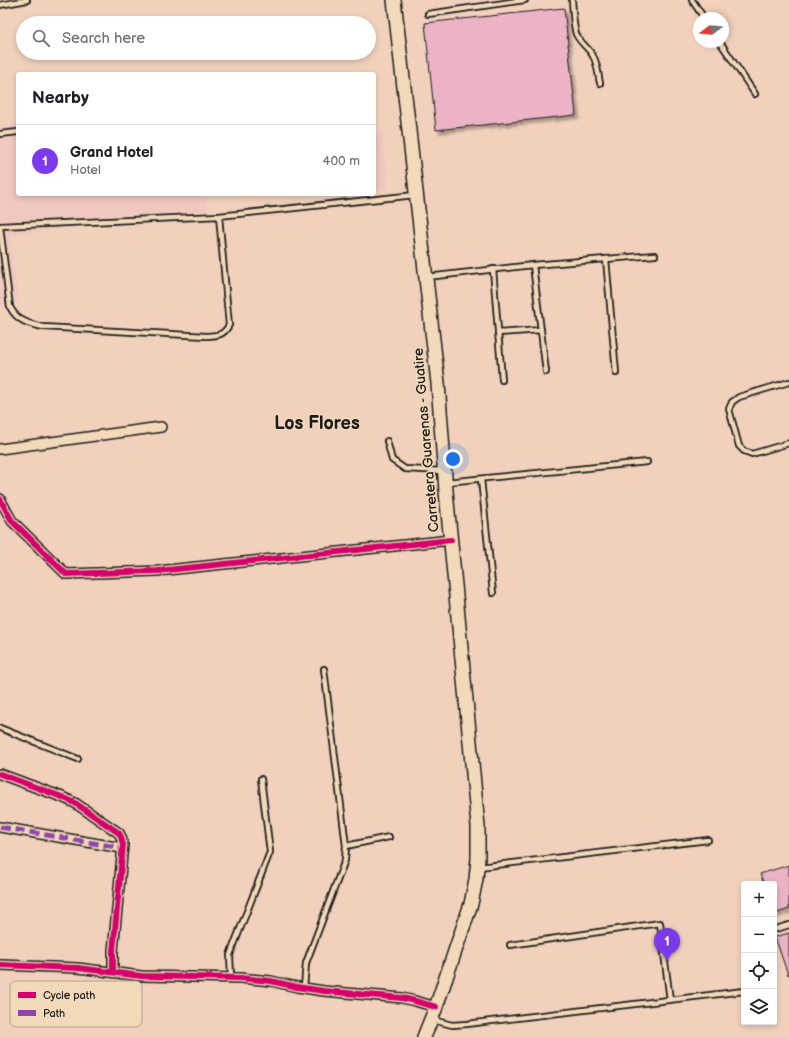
<!DOCTYPE html>
<html lang="en">
<head>
<meta charset="utf-8">
<style>
	body { margin:0; font-family:"Balsamiq Sans",sans-serif; background:#f6f6f6; color:#202124 }
	.controls { position:absolute; right:12px; bottom:12px; display:grid; overflow:hidden; border-radius:4px; box-shadow:0 2px 6px #0003 }
	.controls button { width:36px; height:36px; display:grid; place-items:center; padding:0; border:0; border-bottom:1px solid #e0e0e0; background:#fff; color:#202124; font:20px sans-serif }
	.compass { position:absolute; left:693px; top:12px; width:36px; height:36px; border-radius:50%; background:#fff; box-shadow:0 2px 6px #0003; rotate:254deg }
	.you { position:absolute; left:453px; top:459px; width:14px; height:14px; margin:-10px; border:3px solid #fff; border-radius:50%; background:#1a73e8; box-shadow:0 0 0 6px #1a73e833 }
	.badge { display:grid; place-items:center; width:26px; height:26px; border-radius:50%; background:#7c3aed; color:#fff; font-size:13px; font-weight:700 }
	.pin { position:absolute; translate:-50% -33px; filter:drop-shadow(0 1px 2px #0008) }
	.pin::after { content:''; position:absolute; top:21px; width:14px; height:12px; background:inherit; clip-path:polygon(0 0,100% 0,50% 100%) }
	.list { margin:0; padding:0; list-style:none }
	h2 { display:flex; justify-content:space-between; align-items:center; height:52px; margin:0; padding:0 16px; font-size:17px }
	h2 small { font-size:13px; font-weight:400; color:#757577 }
	.list li { display:grid; grid-template-columns:26px 1fr auto; gap:12px; align-items:center; box-sizing:border-box; height:72px; padding:0 16px; border-top:1px solid #e0e0e0 }
	.list b { display:block; font-size:15px; white-space:nowrap }
	.list p { margin:0; font-size:13px; white-space:nowrap; color:#757577 }
	.list em { font-size:13px; font-style:normal; color:#757577 }
	.icon { flex:none; width:22px; height:22px; fill:none; stroke:currentColor; stroke-width:2; stroke-linecap:round; stroke-linejoin:round }
	.map { position:relative; flex:none; width:789px; height:1037px; overflow:hidden }
	.search { position:absolute; background:#fff; box-shadow:0 2px 6px #0003; left:16px; top:16px; width:360px; height:44px; display:flex; align-items:center; gap:10px; box-sizing:border-box; padding:0 14px; border-radius:22px; color:#757577; font-size:15px }
	.panel { position:absolute; background:#fff; box-shadow:0 2px 6px #0003; left:16px; top:72px; width:360px; height:124px; border-radius:4px }
	.map>svg:first-child { display:block }
	.built { fill:#f0c8bf }
	.building { fill:#ecb3c6; stroke:#1c1c1c; filter:url(#shadow) }
	.lines { fill:none; stroke-linecap:round; stroke-linejoin:round }
	.service-casing { stroke:#1c1c1c; stroke-width:8 }
	.minor-casing { stroke:#1c1c1c; stroke-width:12 }
	.secondary-casing { stroke:#1c1c1c; stroke-width:16 }
	.service { stroke:#f2d9b9; stroke-width:4.5 }
	.minor { stroke:#f2d9b9; stroke-width:9 }
	.secondary { stroke:#f2d9b9; stroke-width:13 }
	.quiet { stroke:#8e44ad; stroke-width:5; stroke-dasharray:10 5; stroke-linecap:butt }
	.cycleway-casing { stroke:#f2d9b9; stroke-width:8 }
	.cycleway { stroke:#d6006c; stroke-width:6 }
	.labels { text-anchor:middle; dominant-baseline:central; stroke-width:3; stroke-linejoin:round; paint-order:stroke }
	.street-label { font-size:14px; fill:#1c1c1c; stroke:#f2d9b9 }
	.district-label { font-size:18px; font-weight:bold; fill:#1c1c1c; stroke:#f2d9b9 }
	.key { fill:#f2d9b9; stroke:#b2a08a; stroke-width:1 }
	.key-label { font-size:11px; fill:#1c1c1c }
</style>
</head>
<body>
<div class="map">
<svg width="789" height="1037" viewBox="0 0 789 1037">
	<defs>
		<filter id="shadow"><feDropShadow dx="3.5" dy="3.5" stdDeviation="1" flood-color="#0004"/></filter>
	</defs>
	<rect width="100%" height="100%" fill="#f1d1bc"/>
	<filter id="ink" filterUnits="userSpaceOnUse"><feTurbulence type="fractalNoise" baseFrequency=".025" numOctaves="2"/><feDisplacementMap in="SourceGraphic" scale="8" xChannelSelector="R" yChannelSelector="G"/><feConvolveMatrix kernelMatrix="1 2 1 2 8 2 1 2 1" color-interpolation-filters="sRGB"/></filter>
	<g filter="url(#ink)">
		<g class="built">
			<polygon points="18,123 18,194 206,194 208,211 9,235 18,301 0,306 0,127"/>
			<polygon points="383,133 388,188 374,190 374,134"/>
		</g>
		<g class="building">
			<polygon points="564,8 576,115 436,130 425,23"/>
			<polygon points="789,865 789,909 774,914 774,884 764,884 760,874"/>
			<polygon points="789,933 789,974 788,975 775,937"/>
		</g>
		<g class="lines">
			<g class="service-casing">
				<g id="service">
					<path d="M572,0c1,11 1,24 4,34 4,9 13,14 17,22 5,8 5,19 7,27"/>
					<polyline points="692,0 704,18"/>
					<polyline points="0,5 27,0"/>
					<polyline points="428,14 525,0"/>
					<polyline points="720,42 755,94"/>
					<polyline points="0,134 18,132"/>
					<polyline points="0,226 219,216 415,195"/>
					<path d="M0,227l10,80c7,14 19,17 33,20l163,9c12,-1 17,0 23,-11l-10,-109"/>
					<polyline points="606,259 616,373"/>
					<polyline points="533,265 546,372"/>
					<polyline points="493,269 502,380"/>
					<polyline points="427,277 533,265 655,255"/>
					<polyline points="498,333 541,330"/>
					<polyline points="789,382 739,397 732,402 729,409 739,446 744,451 752,454 789,443"/>
					<polyline points="387,441 392,460 405,469 443,471"/>
					<polyline points="481,479 493,593"/>
					<polyline points="447,482 647,462"/>
					<polyline points="0,728 78,759"/>
					<polyline points="346,846 389,837"/>
					<polyline points="479,867 708,840"/>
					<polyline points="776,929 789,925"/>
					<polyline points="510,945 660,923 670,1000"/>
					<polyline points="231,978 230,955 270,852 261,779"/>
					<polyline points="304,988 306,963 345,860 346,846 324,669"/>
					<polyline points="433,1020 452,1025 467,1024 744,991"/>
				</g>
			</g>
			<g class="minor-casing">
				<g id="minor">
					<polyline points="0,449 161,427"/>
					<polyline points="0,499 12,521 66,574 158,571 451,540"/>
					<polyline points="0,774 62,797 75,803 119,833 121,837 123,845 113,951 113,972"/>
					<polyline points="0,827 122,848"/>
					<polyline points="0,965 78,968 141,976 241,978 271,981 297,987 324,991 402,998 415,1001 436,1007"/>
				</g>
			</g>
			<g class="secondary-casing">
				<polyline id="secondary" points="394,0 438,383 446,491 478,826 478,858 476,879 471,904 436,1007 424,1037"/>
			</g>
			<use href="#service" class="service"/>
			<use href="#minor" class="minor"/>
			<use href="#secondary" class="secondary"/>
			<polyline class="quiet" points="0,827 122,848"/>
			<g class="cycleway-casing">
				<g id="cycleway">
					<polyline points="0,499 12,521 66,574 158,571 451,540"/>
					<polyline points="0,774 62,797 75,803 119,833 121,837 123,845 113,951 113,972"/>
					<polyline points="0,965 78,968 141,976 241,978 271,981 297,987 324,991 402,998 415,1001 436,1007"/>
				</g>
			</g>
			<use href="#cycleway" class="cycleway"/>
		</g>
	</g>
	<g class="labels">
		<g class="street-label">
			<text transform="translate(426 440) rotate(-95)">Carretera Guarenas - Guatire</text>
		</g>
		<g class="district-label">
			<text x="317" y="423">Los Flores</text>
		</g>
	</g>
	<rect x="10" y="981" width="132" height="46" rx="6" class="key"/>
	<rect x="18" y="992" width="18" height="6" fill="#d6006c"/>
	<rect x="18" y="1010" width="18" height="6" fill="#8e44ad"/>
	<g class="key-label">
		<text x="43" y="999">Cycle path</text>
		<text x="43" y="1017">Path</text>
	</g>
</svg>
<div class="controls">
<button>+</button>
<button>−</button>
<button><svg class="icon" aria-label="locate" viewBox="0 0 24 24"><circle cx="12" cy="12" r="6"/><path d="M12 2v4M12 18v4M2 12h4M18 12h4"/></svg></button>
<button><svg class="icon" aria-label="layers" viewBox="0 0 24 24"><path d="M12 4l9 5-9 5-9-5zM3 14l9 5 9-5"/></svg></button>
</div>
<svg class="compass" viewBox="-18 -18 36 36"><path d="M0-13l5 13h-10z" fill="#e53935"/><path d="M0 13l5-13h-10z" fill="#757577"/></svg>
<div class="you"></div>
<div class="pin badge" style="left:667px;top:961px">1</div>
<div class="search"><svg class="icon" aria-label="search" viewBox="0 0 24 24"><circle cx="10" cy="10" r="6"/><path d="M15 15l6 6"/></svg>Search here</div>
<section class="panel">
<h2>Nearby<small></small></h2>
<ul class="list">
<li><span class="badge">1</span><div><b>Grand Hotel</b><p>Hotel</p></div><em>400 m</em></li>
</ul>
</section>
</div>
</body>
</html>
